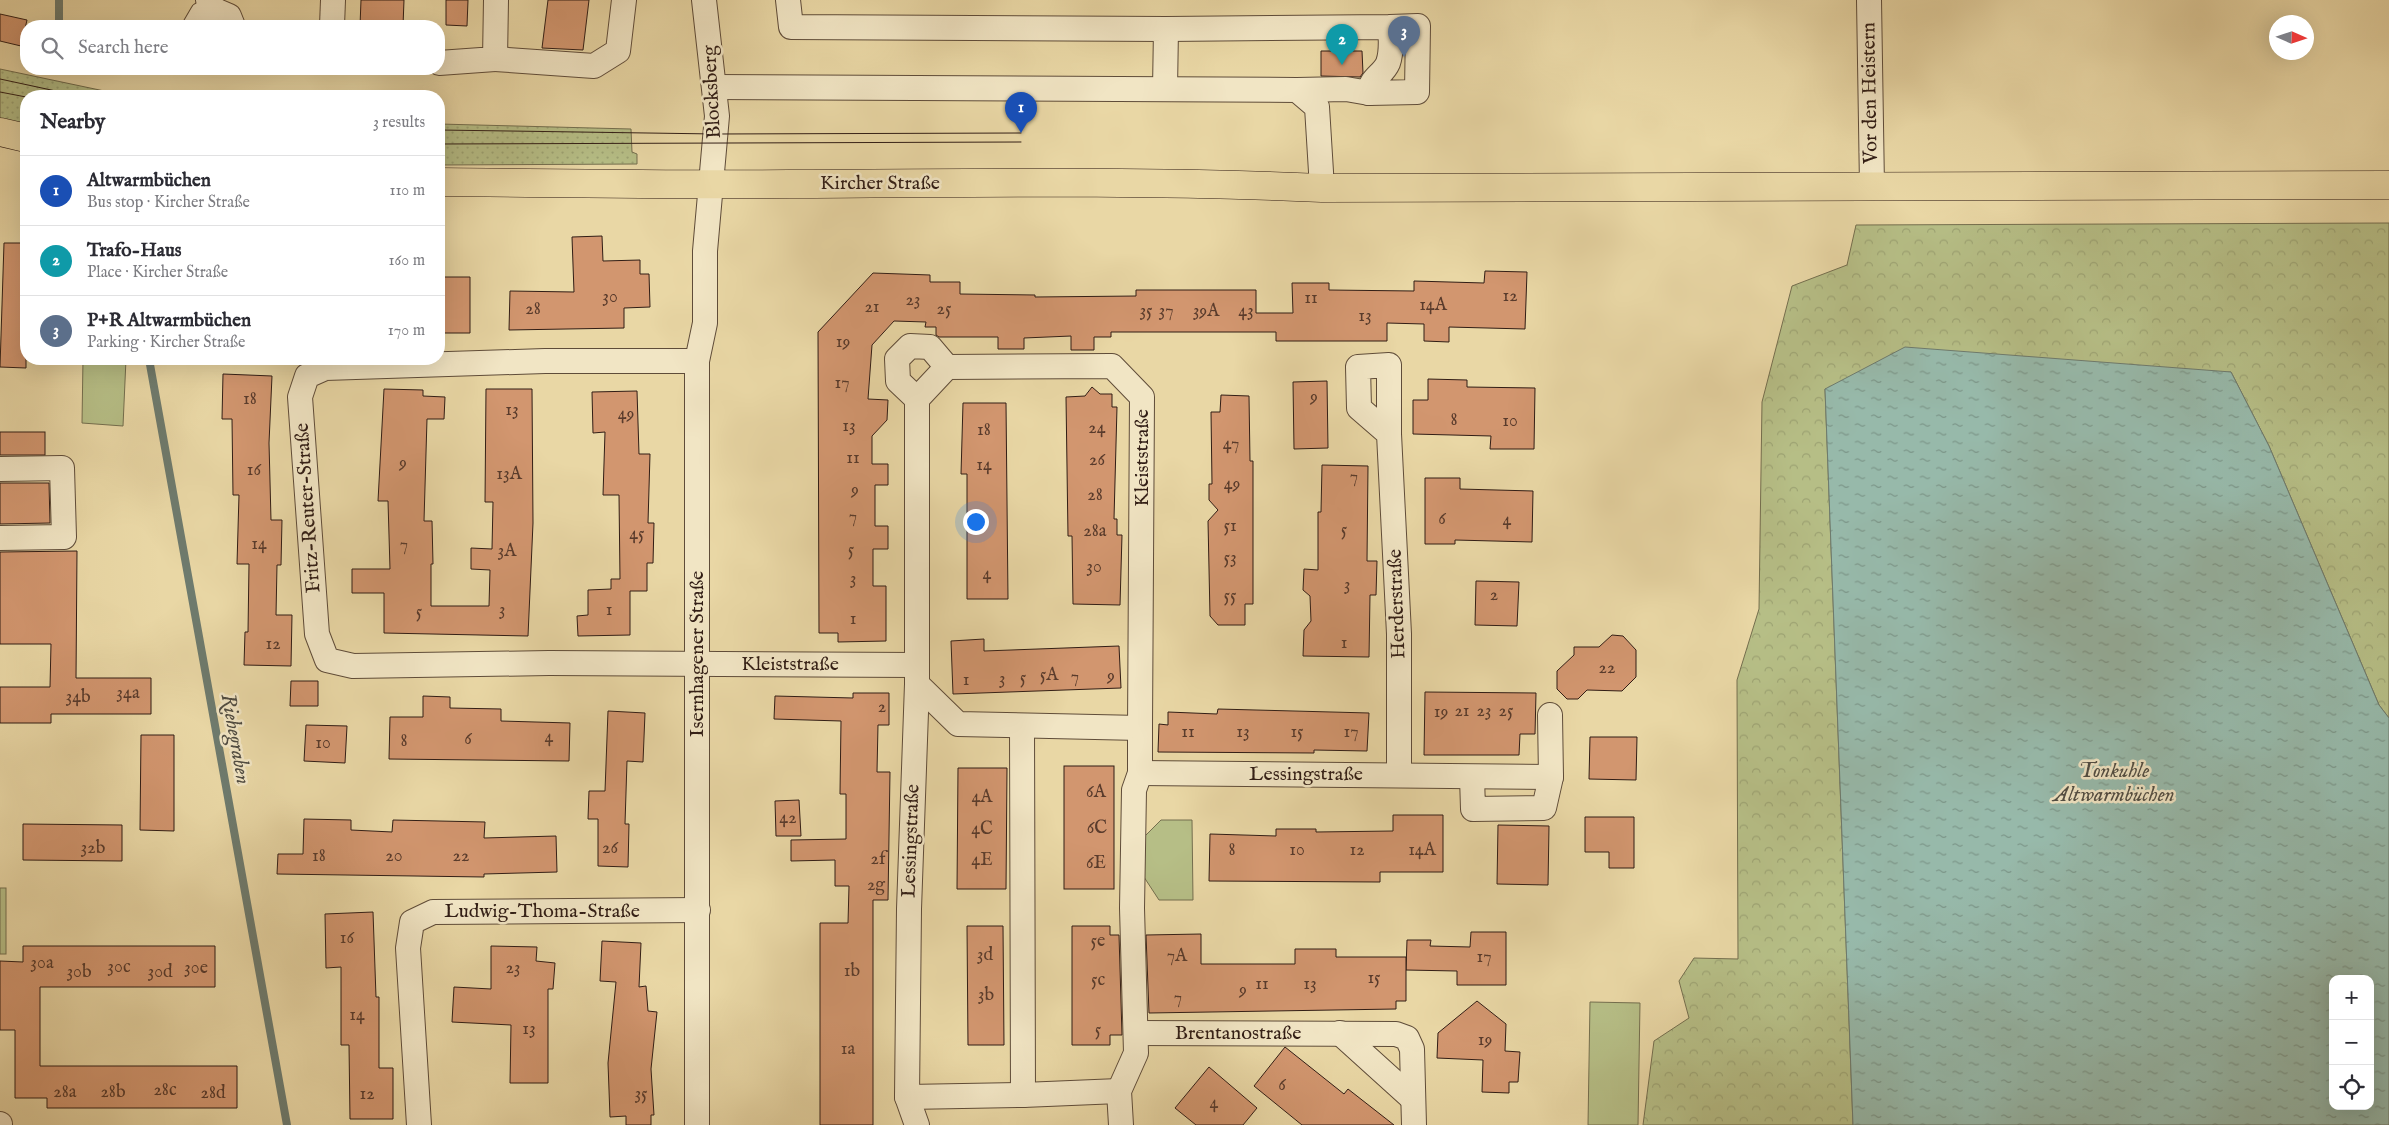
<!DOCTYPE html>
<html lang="en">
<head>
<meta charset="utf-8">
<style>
	body { margin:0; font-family:"IM FELL English",serif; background:#f2f2f3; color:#2b2b33 }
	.controls { position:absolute; right:15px; bottom:15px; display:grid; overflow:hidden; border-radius:10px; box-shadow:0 5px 20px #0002 }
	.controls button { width:45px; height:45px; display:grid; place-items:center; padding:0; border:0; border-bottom:1px solid #e1e1e2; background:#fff; color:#2b2b33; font:25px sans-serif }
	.compass { position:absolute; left:2269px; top:15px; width:45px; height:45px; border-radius:50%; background:#fff; box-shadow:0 5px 20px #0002; rotate:93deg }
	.you { position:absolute; left:975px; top:521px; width:18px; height:18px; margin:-12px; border:4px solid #fff; border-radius:50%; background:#1a73e8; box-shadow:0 0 0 8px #1a73e833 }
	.badge { display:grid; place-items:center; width:32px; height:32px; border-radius:50%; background:#111827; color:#fff; font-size:16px; font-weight:700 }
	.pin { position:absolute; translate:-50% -41px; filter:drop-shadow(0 1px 2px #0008) }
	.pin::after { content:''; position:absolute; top:26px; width:18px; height:15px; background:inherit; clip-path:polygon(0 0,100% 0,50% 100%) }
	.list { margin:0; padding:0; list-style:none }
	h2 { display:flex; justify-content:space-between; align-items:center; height:65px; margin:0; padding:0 20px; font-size:21px }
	h2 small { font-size:16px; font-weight:400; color:#7c7c81 }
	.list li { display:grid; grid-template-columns:32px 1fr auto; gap:15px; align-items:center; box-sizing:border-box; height:70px; padding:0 20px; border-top:1px solid #e1e1e2 }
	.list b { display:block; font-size:19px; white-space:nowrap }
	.list p { margin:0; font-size:16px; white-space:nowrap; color:#7c7c81 }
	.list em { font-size:16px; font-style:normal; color:#7c7c81 }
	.icon { flex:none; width:28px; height:28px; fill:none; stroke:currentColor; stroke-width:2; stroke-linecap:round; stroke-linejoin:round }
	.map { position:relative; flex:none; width:2389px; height:1125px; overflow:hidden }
	.search { position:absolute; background:#fff; box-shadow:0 5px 20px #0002; left:20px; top:20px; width:425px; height:55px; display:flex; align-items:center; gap:12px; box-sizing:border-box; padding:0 18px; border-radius:20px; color:#7c7c81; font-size:19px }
	.panel { position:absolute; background:#fff; box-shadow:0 5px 20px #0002; left:20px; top:90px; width:425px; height:275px; border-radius:20px }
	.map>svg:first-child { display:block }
	.grass { fill:url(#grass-dots); stroke:#746e4e }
	.forest { fill:url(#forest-crowns); stroke:#746e4e }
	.green { fill:#b6be86; stroke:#746e4e }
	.water { fill:url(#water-ripples); stroke:#6e7b6e; fill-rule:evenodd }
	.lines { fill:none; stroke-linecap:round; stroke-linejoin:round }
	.stream { stroke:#6e7b6e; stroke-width:8 }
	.building { fill:#d2966f; stroke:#311d15 }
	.minor-casing { stroke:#5f4c39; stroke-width:26 }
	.major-casing { stroke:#311d15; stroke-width:29 }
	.minor { stroke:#f1e5c4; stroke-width:24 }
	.major { stroke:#e9d7a5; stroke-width:28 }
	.tram { stroke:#311d15; stroke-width:1 }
	.labels { text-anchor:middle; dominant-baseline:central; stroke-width:5; stroke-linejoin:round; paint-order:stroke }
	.number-label { font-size:18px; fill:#593b2c }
	.street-label { font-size:20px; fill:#311d15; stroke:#f1e5c4 }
	.water-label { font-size:21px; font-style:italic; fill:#504c42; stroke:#f1e5c4 }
</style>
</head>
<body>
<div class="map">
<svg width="2389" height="1125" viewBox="0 0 2389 1125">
	<defs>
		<pattern id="grass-dots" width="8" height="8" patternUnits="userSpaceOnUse" patternTransform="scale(1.25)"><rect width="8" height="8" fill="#b6be86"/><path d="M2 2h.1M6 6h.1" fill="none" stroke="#9da373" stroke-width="1.8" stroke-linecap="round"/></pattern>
		<pattern id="forest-crowns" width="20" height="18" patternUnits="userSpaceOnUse" patternTransform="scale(1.25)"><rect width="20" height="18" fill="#b6be86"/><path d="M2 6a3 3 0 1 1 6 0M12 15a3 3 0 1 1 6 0" fill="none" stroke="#9da373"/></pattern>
		<pattern id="water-ripples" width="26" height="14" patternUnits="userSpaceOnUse" patternTransform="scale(1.25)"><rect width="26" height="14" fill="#97b9aa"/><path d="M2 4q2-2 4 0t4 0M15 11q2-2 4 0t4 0" fill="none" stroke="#7c9689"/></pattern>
	</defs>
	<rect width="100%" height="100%" fill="#e9d7a5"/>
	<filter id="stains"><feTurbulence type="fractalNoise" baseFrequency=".004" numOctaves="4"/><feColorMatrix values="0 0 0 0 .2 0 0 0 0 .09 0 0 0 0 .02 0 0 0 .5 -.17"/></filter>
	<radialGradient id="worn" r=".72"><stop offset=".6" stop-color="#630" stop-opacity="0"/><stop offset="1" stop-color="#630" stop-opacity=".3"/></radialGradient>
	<g class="grass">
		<polygon points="0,69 128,96 134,96 26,96 26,129 0,123"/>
		<polygon points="439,124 631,129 632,152 637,154 637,164 439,165"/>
	</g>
	<polygon class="forest" points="2389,223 2389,718 2379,705 2269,446 2231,372 1825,389 1853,1125 1643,1125 1654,1041 1689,1018 1679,981 1694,958 1738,959 1737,680 1759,609 1762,402 1792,286 1847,265 1856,225"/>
	<g class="green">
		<polygon points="83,359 126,359 123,426 82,423"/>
		<polygon points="1161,820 1192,820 1193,900 1159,900 1142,874 1143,838"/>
		<rect x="0" y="888" width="6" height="66"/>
		<polygon points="1590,1002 1640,1003 1638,1125 1588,1125"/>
	</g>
	<path class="water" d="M1905,347l326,25 38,74 110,259 10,13v407h-536l-28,-736zM2333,979h37v127h-37z"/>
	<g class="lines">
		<g class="stream">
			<polyline points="59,26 59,0"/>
			<polyline points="149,359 287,1125"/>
		</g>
	</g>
	<g class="building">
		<polygon points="361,0 404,0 403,26 360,26"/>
		<polygon points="446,0 468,0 467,26 446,25"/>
		<polygon points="548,0 589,0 583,50 542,48"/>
		<polygon points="0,14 27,20 21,46 0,41"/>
		<polygon points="1321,51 1362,51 1363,73 1360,77 1321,76"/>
		<polygon points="602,236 603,261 640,260 640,274 649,274 650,307 624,308 624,328 509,330 510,291 574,292 572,237"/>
		<polygon points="4,243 26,243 26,368 0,367"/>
		<polygon points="1485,271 1527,272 1525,329 1449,327 1449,342 1424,341 1424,324 1387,323 1387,341 1276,341 1276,332 1111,332 1111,337 1094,337 1094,350 1071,350 1071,336 1024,338 1024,349 998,349 998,337 939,337 936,335 936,327 925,327 926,322 894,321 872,345 868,399 888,400 887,420 872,436 872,464 888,464 888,485 875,485 875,526 888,526 888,549 873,549 873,586 886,586 886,641 838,642 838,633 819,633 818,332 873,273 930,275 930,282 960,282 960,294 1035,295 1035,297 1136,296 1136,290 1256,290 1256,313 1293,313 1292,283 1329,283 1329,290 1414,291 1414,281 1484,283"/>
		<polygon points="441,277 470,277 470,333 439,333"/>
		<polygon points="223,374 272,376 269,443 271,520 282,520 281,565 277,565 276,615 292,615 291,666 244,665 245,632 248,632 249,564 237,564 239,495 233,495 232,419 222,419"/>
		<polygon points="1428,379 1467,380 1467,387 1535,388 1534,449 1490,449 1491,436 1413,434 1413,400 1428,400"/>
		<polygon points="1327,381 1328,448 1294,449 1293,382"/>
		<polygon points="1092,387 1100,394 1112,394 1112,407 1117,407 1114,519 1117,519 1117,535 1122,535 1120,605 1073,604 1072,536 1068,536 1066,397 1085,396"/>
		<polygon points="384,389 423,390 423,396 445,397 444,419 427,419 424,521 432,521 433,564 431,564 431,606 489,606 490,570 471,569 471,548 492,549 493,502 485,502 486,389 532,389 533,523 528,636 384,633 384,593 352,593 352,569 390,569 388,501 378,501"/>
		<polygon points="637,391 639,454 650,454 648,523 654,523 653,563 647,563 647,591 630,591 630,635 578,636 577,616 588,615 588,590 611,589 611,579 620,579 619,495 603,495 605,432 593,433 592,392"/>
		<polygon points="1221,395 1249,396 1250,461 1253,461 1253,604 1245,604 1245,625 1218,625 1210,616 1208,521 1218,510 1209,500 1209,484 1212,484 1211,412 1220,412"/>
		<polygon points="963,403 1006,403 1008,599 967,599 967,474 961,474"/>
		<rect x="0" y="432" width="45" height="23"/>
		<polygon points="1322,465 1368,466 1367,561 1377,561 1376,595 1370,595 1369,657 1303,656 1304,630 1311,621 1310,596 1303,590 1304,569 1318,570 1318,512 1321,512"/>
		<polygon points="1425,478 1460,478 1460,489 1533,491 1532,542 1455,540 1455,544 1425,544"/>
		<polygon points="0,483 49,483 50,523 0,524"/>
		<polygon points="77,551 76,678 151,678 151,714 51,714 51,723 0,723 0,687 50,687 51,644 0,644 0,552"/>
		<polygon points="1476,581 1519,582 1517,626 1475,625"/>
		<polygon points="1612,635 1623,636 1636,650 1636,677 1622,691 1587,690 1578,699 1567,699 1557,689 1557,671 1574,655 1574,647 1599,647"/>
		<polygon points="984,639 984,651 1119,646 1121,688 953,694 951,641"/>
		<polygon points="291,681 318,681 318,706 290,706"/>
		<polygon points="1425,692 1536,693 1535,734 1520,734 1519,755 1424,755"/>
		<polygon points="853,693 889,693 889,725 878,725 877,772 890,772 888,900 873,900 873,1125 820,1125 820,923 848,923 849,886 835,886 835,860 791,861 791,840 846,839 846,794 840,794 841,721 774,719 775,696 853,698"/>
		<polygon points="423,696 450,697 450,708 501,709 501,721 570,723 569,761 389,759 390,717 423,717"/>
		<polygon points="1218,709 1369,713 1367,751 1314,750 1314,753 1158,752 1159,724 1168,725 1168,712 1217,714"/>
		<polygon points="608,711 645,713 643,762 627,761 625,824 629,824 628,867 598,866 598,819 588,819 589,791 605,791"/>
		<polygon points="306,725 347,726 345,763 304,761"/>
		<polygon points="141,735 174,735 174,831 140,830"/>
		<polygon points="1590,737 1637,737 1636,780 1589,779"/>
		<rect x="1064" y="766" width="50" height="123"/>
		<polygon points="958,768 1007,768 1006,889 957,889"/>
		<polygon points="799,800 801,836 776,836 775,801"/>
		<polygon points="1393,815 1443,815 1443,872 1380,872 1380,882 1209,881 1210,834 1276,836 1276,829 1316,829 1316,832 1393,831"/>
		<polygon points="1585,817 1634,817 1634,868 1609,868 1609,852 1585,852"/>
		<polygon points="304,819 351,820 351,830 392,832 393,820 485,822 484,838 556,836 557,872 484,874 484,877 277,874 278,854 303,854"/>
		<polygon points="23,824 122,825 122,861 23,860"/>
		<polygon points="1498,825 1549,826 1548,885 1497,884"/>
		<polygon points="373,912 376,997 379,997 379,1068 393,1068 393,1119 350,1119 349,1045 341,1045 341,967 326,968 325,914"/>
		<polygon points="967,926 1003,926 1004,1045 968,1045"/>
		<polygon points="1072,926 1110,926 1110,935 1119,935 1122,1035 1110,1035 1110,1045 1072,1045"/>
		<polygon points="1471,932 1506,932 1506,985 1457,985 1457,971 1406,970 1407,940 1431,940 1430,946 1470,947"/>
		<polygon points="1201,934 1201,964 1295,964 1295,949 1336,949 1336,957 1406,957 1406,1001 1396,1001 1396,1009 1149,1013 1146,935"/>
		<polygon points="602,941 641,943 639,987 646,986 648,1011 657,1012 651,1069 654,1115 651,1115 651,1125 626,1125 626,1116 610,1117 608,1063 616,982 600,981"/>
		<polygon points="23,946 215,946 215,987 40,987 40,1066 237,1066 237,1108 47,1108 47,1098 15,1098 15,1030 0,1030 0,961 23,962"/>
		<polygon points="491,946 537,947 536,961 555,963 553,989 548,989 548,1083 510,1083 511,1025 452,1022 454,987 491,989"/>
		<polygon points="1477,1001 1506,1024 1505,1051 1520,1052 1518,1082 1509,1082 1509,1093 1482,1092 1483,1060 1437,1058 1438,1033"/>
		<polygon points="1285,1047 1344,1094 1348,1089 1394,1125 1302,1125 1254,1086"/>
		<polygon points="1209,1067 1257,1108 1243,1125 1196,1125 1175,1108"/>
	</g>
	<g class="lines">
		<g class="minor-casing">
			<g id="minor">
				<polyline points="208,0 215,10 229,16 233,26"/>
				<polyline points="788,0 791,27 1166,29 1165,89"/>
				<polyline points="1869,0 1872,186"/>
				<polyline points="195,26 202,14 215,10"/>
				<polyline points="332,26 333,0"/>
				<path d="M1166,29l224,-2 28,-1 -1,66 -48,1c1,-15 14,-18 19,-30 4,-11 3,-25 2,-36"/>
				<polyline points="495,59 594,66 618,51 624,0"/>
				<polyline points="439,63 495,59 496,0"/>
				<polyline points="715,87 1297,90 1317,107 1322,188"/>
				<polyline points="1297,90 1346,89 1369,93"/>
				<polyline points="697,361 545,361 325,368 307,376 300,397 317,634 327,660 353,666 549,663 917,665"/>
				<polyline points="917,399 898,381 897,359 910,346 930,347 947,367"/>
				<polyline points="1389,434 1359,408 1358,367 1389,365 1389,434 1399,634 1399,775"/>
				<polyline points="0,469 62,468 64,537 0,538"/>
				<polyline points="917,684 958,724 1140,728 1140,773 1134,790 1132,908 1136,1053 1119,1091 1121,1125"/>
				<polyline points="1022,726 1023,1095"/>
				<polyline points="1140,773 1551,777 1550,715"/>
				<polyline points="1472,777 1473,809 1544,808 1551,777"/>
				<polyline points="1136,1033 1396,1034 1407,1038 1412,1049 1414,1125"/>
				<polyline points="1340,1033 1413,1099"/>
				<polyline points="907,1097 1023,1095 1119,1091"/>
				<polyline points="0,1124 0,1125"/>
				<polyline points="419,1125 408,948 412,922 433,912 698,910"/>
				<polyline points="697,1125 697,361 705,323 705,251 717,116 704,0"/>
				<polyline points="917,1125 907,1097 909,909 917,684 917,399 947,367 1112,366 1142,397 1140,728"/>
			</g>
		</g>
		<g class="major-casing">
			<g id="major">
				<polyline points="0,132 26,138"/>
				<path d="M439,182c117,1 234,3 350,2 178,-1 355,-4 533,4l1067,-3"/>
			</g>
		</g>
		<use href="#minor" class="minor"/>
		<use href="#major" class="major"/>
		<g class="tram">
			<polyline points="0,79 79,96"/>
			<polyline points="0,92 26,97"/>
			<polyline points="439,130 716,134 1021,133"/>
			<polyline points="439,144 1021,142"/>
		</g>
	</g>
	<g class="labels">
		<g class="number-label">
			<text x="1510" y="296">12</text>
			<text x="610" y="297">30</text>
			<text x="1311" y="298">11</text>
			<text x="913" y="300">23</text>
			<text x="1433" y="305">14A</text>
			<text x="872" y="307">21</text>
			<text x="533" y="309">28</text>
			<text x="944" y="309">25</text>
			<text x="1146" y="311">35</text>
			<text x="1166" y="311">37</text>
			<text x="1206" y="311">39A</text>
			<text x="1246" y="311">43</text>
			<text x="1365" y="316">13</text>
			<text x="843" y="342">19</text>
			<text x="842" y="383">17</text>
			<text x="1314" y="397">9</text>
			<text x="250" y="399">18</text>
			<text x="512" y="410">13</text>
			<text x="626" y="414">49</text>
			<text x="1454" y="420">8</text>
			<text x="1510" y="421">10</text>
			<text x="849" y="426">13</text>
			<text x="1097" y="428">24</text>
			<text x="984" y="430">18</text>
			<text x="1231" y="444">47</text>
			<text x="853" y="458">11</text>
			<text x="1097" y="460">26</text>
			<text x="403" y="463">9</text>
			<text x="984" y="465">14</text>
			<text x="254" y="470">16</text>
			<text x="509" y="474">13A</text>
			<text x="1354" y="477">7</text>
			<text x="1232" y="484">49</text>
			<text x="855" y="490">9</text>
			<text x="1095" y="495">28</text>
			<text x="853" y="517">7</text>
			<text x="1442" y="519">6</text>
			<text x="1507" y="520">4</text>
			<text x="1230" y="526">51</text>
			<text x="1344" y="530">5</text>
			<text x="1095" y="531">28a</text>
			<text x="637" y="534">45</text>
			<text x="259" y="544">14</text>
			<text x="404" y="545">7</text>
			<text x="851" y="550">5</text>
			<text x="507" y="551">3A</text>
			<text x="1230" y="558">53</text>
			<text x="1094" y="567">30</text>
			<text x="987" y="574">4</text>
			<text x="853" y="579">3</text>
			<text x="1347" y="585">3</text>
			<text x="1494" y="595">2</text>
			<text x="1230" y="596">55</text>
			<text x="502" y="610">3</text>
			<text x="609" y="610">1</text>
			<text x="419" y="612">5</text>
			<text x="853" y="619">1</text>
			<text x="1344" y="643">1</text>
			<text x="273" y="644">12</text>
			<text x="1607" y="668">22</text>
			<text x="1049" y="675">5A</text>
			<text x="1111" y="676">9</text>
			<text x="1075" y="677">7</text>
			<text x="1023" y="678">5</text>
			<text x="1002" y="679">3</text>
			<text x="966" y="680">1</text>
			<text x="128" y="693">34a</text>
			<text x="78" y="697">34b</text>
			<text x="882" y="707">2</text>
			<text x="1462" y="711">21</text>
			<text x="1484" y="711">23</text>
			<text x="1506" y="711">25</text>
			<text x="1441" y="712">19</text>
			<text x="1188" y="732">11</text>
			<text x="1243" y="732">13</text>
			<text x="1297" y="732">15</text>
			<text x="1351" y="732">17</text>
			<text x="549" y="737">4</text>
			<text x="468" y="739">6</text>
			<text x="404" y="741">8</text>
			<text x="323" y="743">10</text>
			<text x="1096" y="792">6A</text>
			<text x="982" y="797">4A</text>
			<text x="788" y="818">42</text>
			<text x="1097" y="828">6C</text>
			<text x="982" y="829">4C</text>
			<text x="93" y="848">32b</text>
			<text x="610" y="848">26</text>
			<text x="1232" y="850">8</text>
			<text x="1297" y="850">10</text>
			<text x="1357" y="850">12</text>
			<text x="1422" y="850">14A</text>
			<text x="319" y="856">18</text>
			<text x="394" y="856">20</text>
			<text x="461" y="856">22</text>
			<text x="878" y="859">2f</text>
			<text x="982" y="860">4E</text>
			<text x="1096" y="863">6E</text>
			<text x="876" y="885">2g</text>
			<text x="347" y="938">16</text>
			<text x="1098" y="941">5e</text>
			<text x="985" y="955">3d</text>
			<text x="1177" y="956">7A</text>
			<text x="1484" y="957">17</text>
			<text x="42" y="963">30a</text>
			<text x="119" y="967">30c</text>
			<text x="196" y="968">30e</text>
			<text x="513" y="968">23</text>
			<text x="852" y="971">1b</text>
			<text x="79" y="972">30b</text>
			<text x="160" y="972">30d</text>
			<text x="1374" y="978">15</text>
			<text x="1098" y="980">5c</text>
			<text x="1262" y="984">11</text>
			<text x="1310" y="984">13</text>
			<text x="1243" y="990">9</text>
			<text x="986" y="995">3b</text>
			<text x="1178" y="998">7</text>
			<text x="357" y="1015">14</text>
			<text x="529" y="1029">13</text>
			<text x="1098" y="1030">5</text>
			<text x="1485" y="1040">19</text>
			<text x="848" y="1049">1a</text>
			<text x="1282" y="1085">6</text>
			<text x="165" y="1090">28c</text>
			<text x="65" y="1092">28a</text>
			<text x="113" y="1092">28b</text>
			<text x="213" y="1093">28d</text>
			<text x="367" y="1094">12</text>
			<text x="641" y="1094">35</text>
			<text x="1214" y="1103">4</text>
		</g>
		<g class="street-label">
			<text transform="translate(712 92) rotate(-93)">Blocksberg</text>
			<text transform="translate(1870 93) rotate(-91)">Vor den Heistern</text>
			<text x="880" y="183">Kircher Straße</text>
			<text transform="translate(1142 458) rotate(-90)">Kleiststraße</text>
			<text transform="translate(308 508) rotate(-94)">Fritz-Reuter-Straße</text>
			<text transform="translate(1397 604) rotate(-92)">Herderstraße</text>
			<text transform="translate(697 654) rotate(-90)">Isernhagener Straße</text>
			<text x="790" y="664">Kleiststraße</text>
			<text x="1306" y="774">Lessingstraße</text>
			<text transform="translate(911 841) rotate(-88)">Lessingstraße</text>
			<text x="542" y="911">Ludwig-Thoma-Straße</text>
			<text x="1238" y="1033">Brentanostraße</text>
		</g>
		<g class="water-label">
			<text transform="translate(235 739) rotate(80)">Riehegraben</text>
			<text x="2114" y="771">Tonkuhle<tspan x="2114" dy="24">Altwarmbüchen</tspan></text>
		</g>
	</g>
	<rect width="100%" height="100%" filter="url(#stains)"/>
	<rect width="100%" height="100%" fill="url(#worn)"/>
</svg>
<div class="controls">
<button>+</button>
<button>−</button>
<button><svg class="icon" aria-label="locate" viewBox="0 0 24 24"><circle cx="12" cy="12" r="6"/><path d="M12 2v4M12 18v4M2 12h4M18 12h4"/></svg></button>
</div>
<svg class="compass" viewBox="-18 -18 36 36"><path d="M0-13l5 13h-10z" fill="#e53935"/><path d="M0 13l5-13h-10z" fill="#7c7c81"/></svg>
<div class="you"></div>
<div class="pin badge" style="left:1021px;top:133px;background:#1a4fb4">1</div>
<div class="pin badge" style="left:1342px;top:65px;background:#0f9aa8">2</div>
<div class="pin badge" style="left:1404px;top:57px;background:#5c6f8a">3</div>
<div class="search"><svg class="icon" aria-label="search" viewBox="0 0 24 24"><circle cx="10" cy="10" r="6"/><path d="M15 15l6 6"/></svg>Search here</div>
<section class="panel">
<h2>Nearby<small>3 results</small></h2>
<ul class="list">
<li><span class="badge" style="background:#1a4fb4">1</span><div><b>Altwarmbüchen</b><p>Bus stop · Kircher Straße</p></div><em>110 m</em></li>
<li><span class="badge" style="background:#0f9aa8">2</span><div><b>Trafo-Haus</b><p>Place · Kircher Straße</p></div><em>160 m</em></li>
<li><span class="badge" style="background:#5c6f8a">3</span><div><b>P+R Altwarmbüchen</b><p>Parking · Kircher Straße</p></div><em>170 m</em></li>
</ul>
</section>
</div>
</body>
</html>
